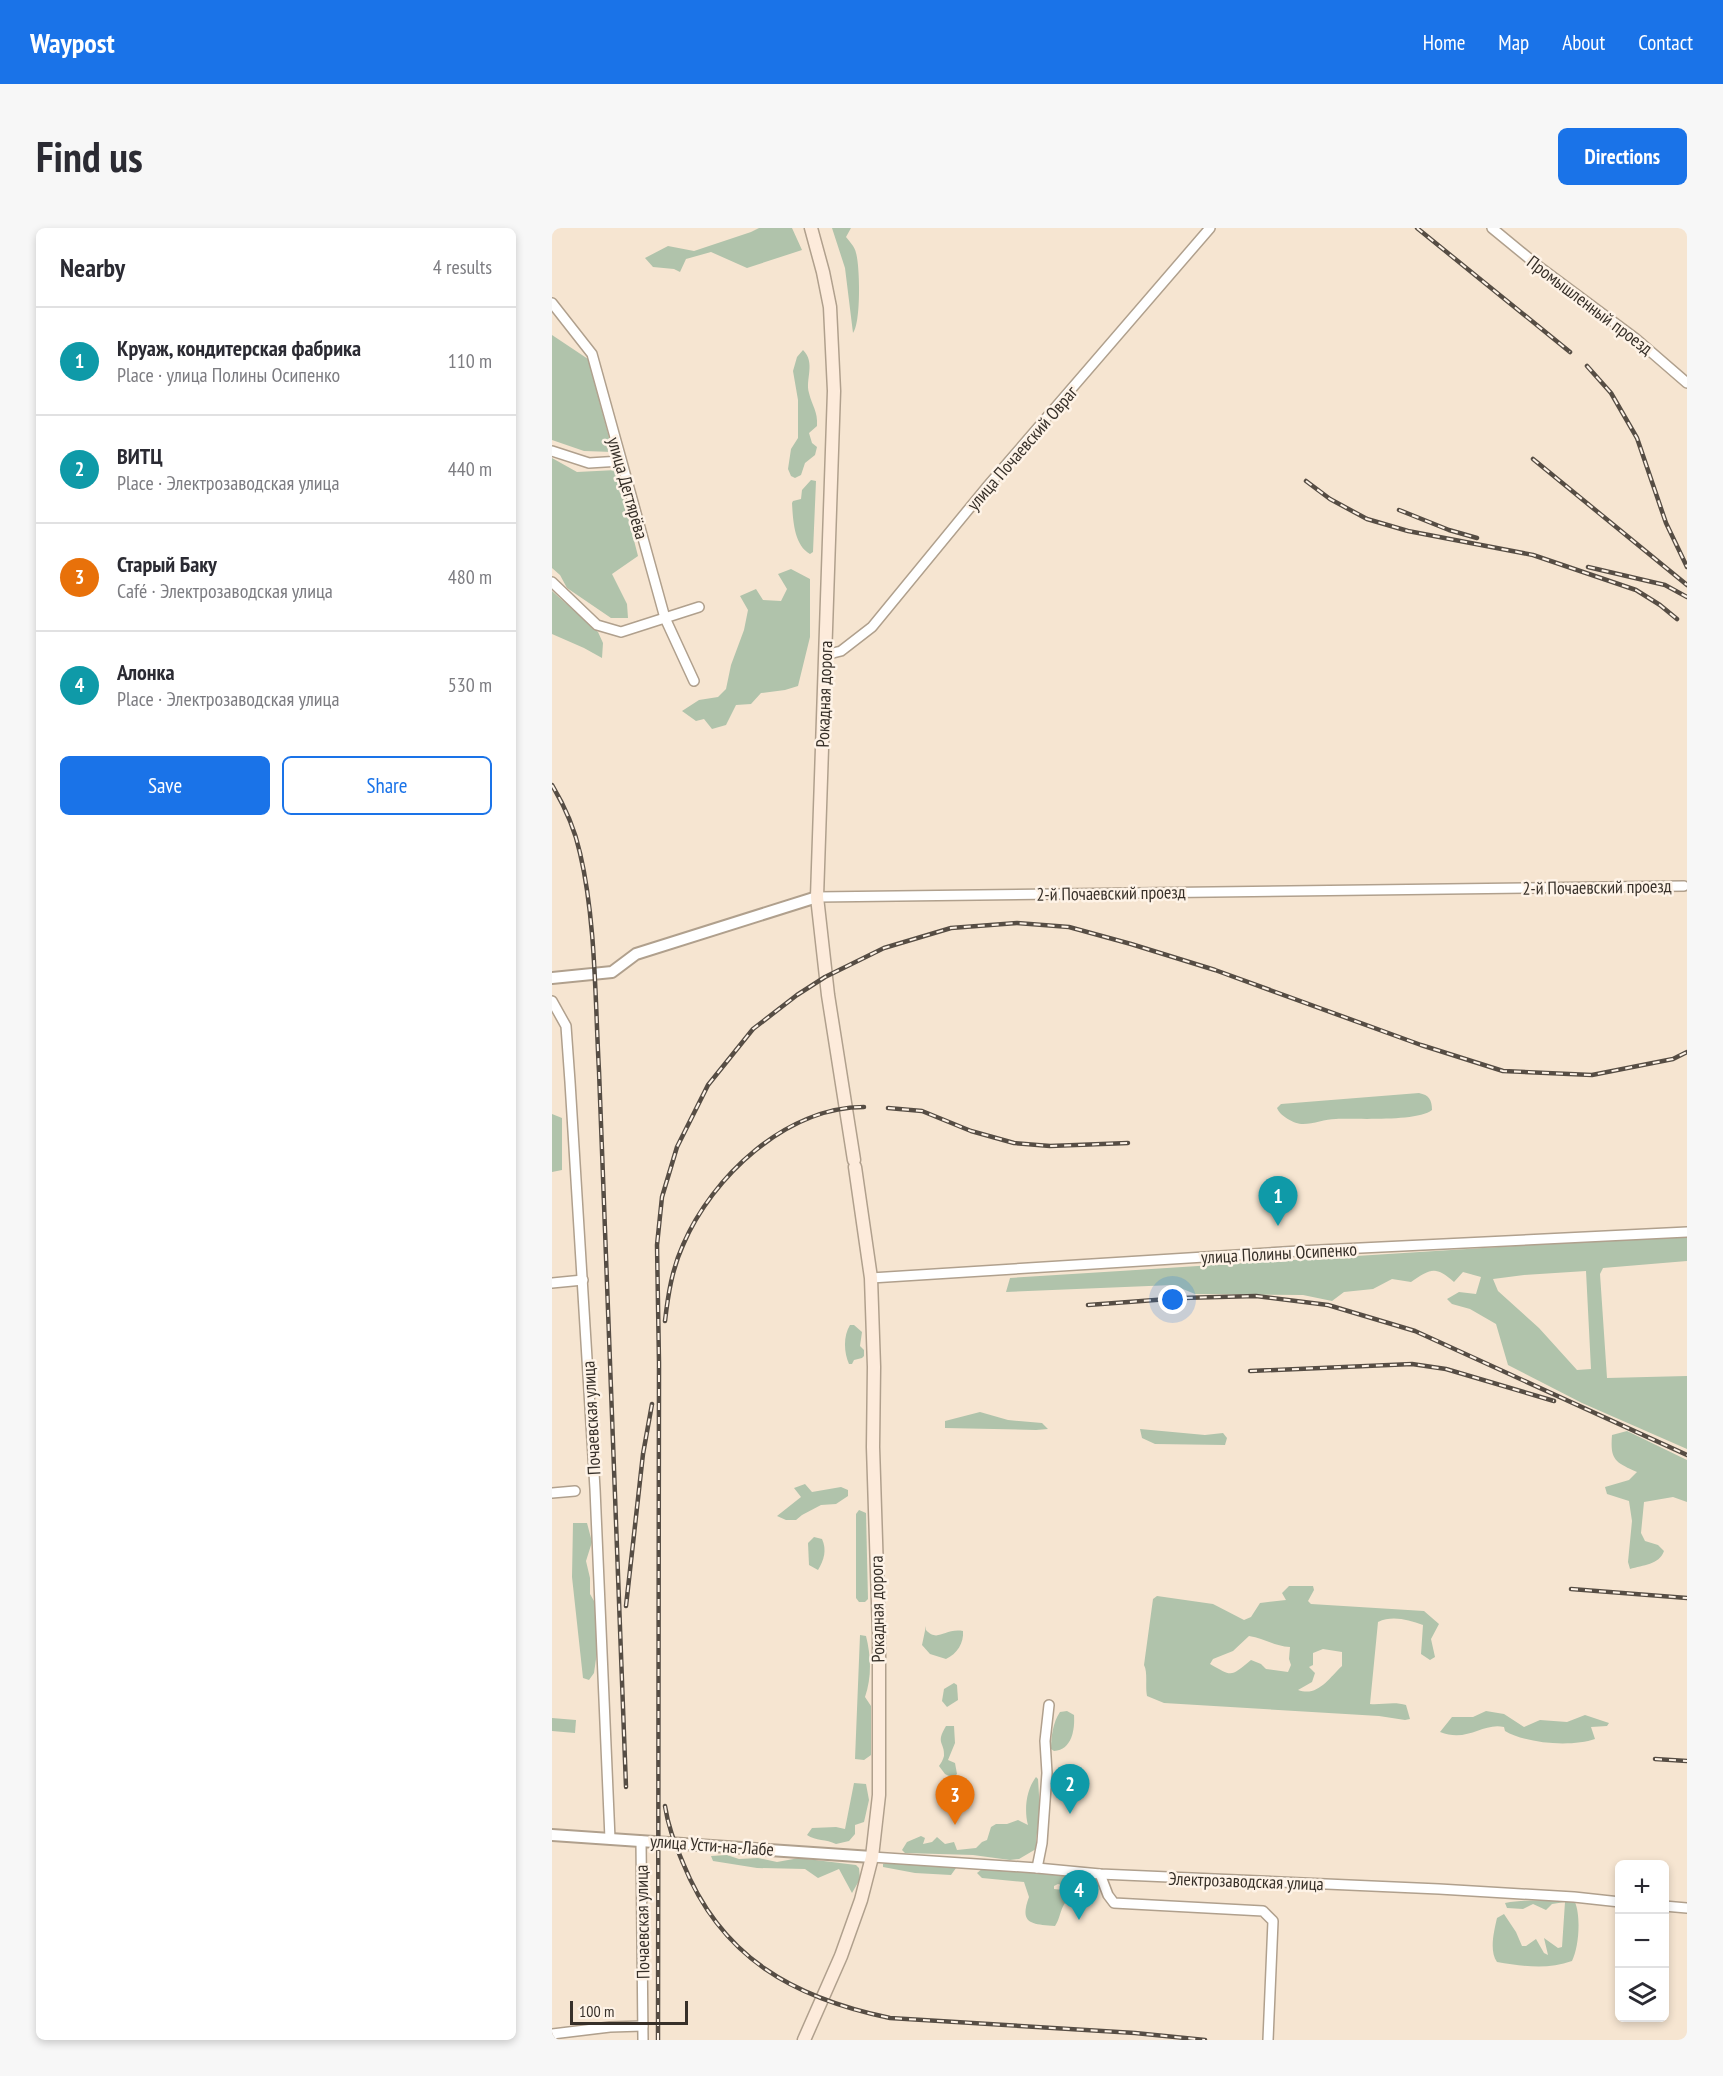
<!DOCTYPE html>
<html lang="en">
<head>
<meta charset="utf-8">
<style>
	body { margin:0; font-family:"PT Sans Narrow",sans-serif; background:#f7f7f7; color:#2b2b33 }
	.controls { position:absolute; right:18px; bottom:18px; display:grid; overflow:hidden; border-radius:9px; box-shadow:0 3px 9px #0003 }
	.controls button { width:54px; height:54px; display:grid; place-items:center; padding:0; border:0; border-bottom:2px solid #e1e1e2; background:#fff; color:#2b2b33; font:30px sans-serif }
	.scale { position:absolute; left:18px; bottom:15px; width:118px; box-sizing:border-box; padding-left:6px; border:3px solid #373029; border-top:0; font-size:16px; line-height:21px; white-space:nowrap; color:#373029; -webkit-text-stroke:4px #fef3e7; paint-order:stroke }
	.you { position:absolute; left:621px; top:1072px; width:21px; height:21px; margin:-15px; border:4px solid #fff; border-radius:50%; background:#1a73e8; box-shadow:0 0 0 9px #1a73e833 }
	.badge { display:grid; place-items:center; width:39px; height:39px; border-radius:50%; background:#1a73e8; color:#fff; font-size:20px; font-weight:700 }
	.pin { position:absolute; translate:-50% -50px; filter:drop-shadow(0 2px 3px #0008) }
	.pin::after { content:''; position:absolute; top:32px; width:21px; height:18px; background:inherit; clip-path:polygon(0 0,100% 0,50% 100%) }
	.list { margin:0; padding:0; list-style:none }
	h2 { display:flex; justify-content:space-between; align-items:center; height:78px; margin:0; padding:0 24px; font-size:26px }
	h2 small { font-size:20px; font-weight:400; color:#7c7c81 }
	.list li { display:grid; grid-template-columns:39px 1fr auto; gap:18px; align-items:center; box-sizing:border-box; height:108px; padding:0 24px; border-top:2px solid #e1e1e2 }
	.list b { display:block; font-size:22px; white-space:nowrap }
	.list p { margin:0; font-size:20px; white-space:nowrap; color:#7c7c81 }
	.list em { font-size:20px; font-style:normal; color:#7c7c81 }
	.actions { display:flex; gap:12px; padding:18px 24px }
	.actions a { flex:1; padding:14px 0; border:2px solid #1a73e8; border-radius:9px; text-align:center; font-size:21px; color:#1a73e8 }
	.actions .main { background:#1a73e8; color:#fff }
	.icon { flex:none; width:33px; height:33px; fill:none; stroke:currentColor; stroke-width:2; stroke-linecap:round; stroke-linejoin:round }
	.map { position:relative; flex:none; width:1135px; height:1812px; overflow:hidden; border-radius:9px }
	header { display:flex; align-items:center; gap:36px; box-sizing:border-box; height:84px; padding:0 30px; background:#1a73e8; color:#fff }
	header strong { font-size:28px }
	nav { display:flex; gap:33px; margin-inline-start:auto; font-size:21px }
	.intro { display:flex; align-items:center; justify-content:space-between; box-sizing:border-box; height:144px; padding:0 36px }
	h1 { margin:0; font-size:42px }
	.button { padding:15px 27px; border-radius:9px; background:#1a73e8; color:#fff; font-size:21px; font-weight:700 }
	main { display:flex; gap:36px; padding:0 36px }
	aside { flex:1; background:#fff; border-radius:9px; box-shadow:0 3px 9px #0003 }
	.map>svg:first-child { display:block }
	.green { fill:#b0c3ab; fill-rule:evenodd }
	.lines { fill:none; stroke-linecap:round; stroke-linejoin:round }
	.minor-casing { stroke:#b0a08d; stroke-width:12 }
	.tertiary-casing { stroke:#b0a08d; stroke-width:14 }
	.secondary-casing { stroke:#b0a08d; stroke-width:15 }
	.minor { stroke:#fff; stroke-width:9 }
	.tertiary { stroke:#fff; stroke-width:10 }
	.secondary { stroke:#fdebdb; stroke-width:12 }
	.rail-casing { stroke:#564d44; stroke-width:4.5 }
	.rail { stroke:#fef3e7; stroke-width:2; stroke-dasharray:7; stroke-linecap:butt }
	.labels { text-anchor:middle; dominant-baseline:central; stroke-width:5; stroke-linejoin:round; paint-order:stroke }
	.street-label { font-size:18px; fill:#373029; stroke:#fef3e7 }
</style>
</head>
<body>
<header>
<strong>Waypost</strong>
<nav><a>Home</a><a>Map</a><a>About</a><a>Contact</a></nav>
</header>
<div class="intro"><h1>Find us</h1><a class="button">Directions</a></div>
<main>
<aside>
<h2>Nearby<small>4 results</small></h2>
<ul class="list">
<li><span class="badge" style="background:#0f9aa8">1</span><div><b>Круаж, кондитерская фабрика</b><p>Place · улица Полины Осипенко</p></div><em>110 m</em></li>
<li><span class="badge" style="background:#0f9aa8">2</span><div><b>ВИТЦ</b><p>Place · Электрозаводская улица</p></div><em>440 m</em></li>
<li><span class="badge" style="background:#e8710a">3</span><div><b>Старый Баку</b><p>Café · Электрозаводская улица</p></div><em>480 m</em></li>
<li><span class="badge" style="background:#0f9aa8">4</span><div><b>Алонка</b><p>Place · Электрозаводская улица</p></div><em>530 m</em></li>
</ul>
<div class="actions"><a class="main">Save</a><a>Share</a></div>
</aside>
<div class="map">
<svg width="1135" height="1812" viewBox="0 0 1135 1812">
	<rect width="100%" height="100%" fill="#f6e5d1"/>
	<g class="green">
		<polygon points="207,0 240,0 250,22 195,40 159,24 134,31 128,44 122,41 101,39 93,30 116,18 142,23 199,4"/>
		<path d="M280,0h19l-5,9c3,4 9,10 10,16 4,13 5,70 -3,80l-8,-65z"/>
		<polygon points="0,107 36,131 61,224 32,223 0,212"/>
		<path d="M251,122c13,13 2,29 6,43 3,13 9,18 8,33l-8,7 3,10 5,4 -2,8 -10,8 -4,12 -6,3 -4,-2 -3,-7 3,-20 7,-11v-38l-5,-29 4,-14z"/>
		<polygon points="0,230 25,244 64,242 86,328 60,346 75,376 76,390 59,390 15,360 8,347 0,340"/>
		<path d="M259,252l5,1 -3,71 -3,2c-16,-9 -17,-34 -18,-51l1,-2 8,-2 1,-9z"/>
		<polygon points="239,341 258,351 258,409 246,458 233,462 209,465 199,476 184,477 174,497 160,501 152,491 144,493 130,483 147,472 166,469 174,461 179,437 192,402 196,382 188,368 204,361 211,372 229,373 235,361 226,346"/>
		<polygon points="0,363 46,404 51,415 50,430 32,420 0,406"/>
		<path d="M867,865c10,2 13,7 13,17 -15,12 -75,8 -96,9 -11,0 -22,5 -33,5 -9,0 -23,-8 -26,-16l4,-4z"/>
		<polygon points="0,886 10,890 10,942 0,944"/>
		<path d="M1135,1007v26l-84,7 -3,6 7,104 80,-2v73l-105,-46 -74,-38 -12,-41 -26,-15 -18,-5 -5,-5 12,-7 17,2 5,-17 -18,-5 -9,10c-18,-16 -23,-14 -43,0l-19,-3 -19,10 -29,3 -12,9 -29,-6 -108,-1 -22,-9 -167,7 4,-14zM1034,1043l5,98 -14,1 -38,-42 -41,-37 -5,-12 31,-4z"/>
		<path d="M298,1097h4l8,7 -2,14 4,4v6l-2,2 -8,2 -2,4h-3c-5,-11 -6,-28 1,-39z"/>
		<polygon points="428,1184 456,1192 490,1195 496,1201 484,1202 393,1200 393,1193"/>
		<polygon points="588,1201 653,1207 671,1205 675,1210 673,1217 603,1216 590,1210"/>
		<path d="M1075,1203l60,29v42l-14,-5 -29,5 -3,31 4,8 13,4 6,6c-5,14 -21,14 -34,18l-2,-7 4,-41 -3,-20 -22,-7 -2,-7 24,-7 8,-8c-22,-10 -27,-12 -25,-37z"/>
		<polygon points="253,1256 260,1264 289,1259 296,1262 296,1268 284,1276 269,1277 250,1287 244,1292 234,1292 225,1288 249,1269 242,1260"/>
		<polygon points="307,1282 314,1285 316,1371 313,1374 307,1374 304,1370 304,1286"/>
		<polygon points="21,1295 35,1295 40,1314 34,1333 38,1350 38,1366 42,1373 44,1385 46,1417 42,1445 37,1452 31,1450 20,1349"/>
		<path d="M262,1309l8,2c5,11 2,21 -4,31l-9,-5 -1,-22z"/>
		<path d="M737,1358h24l1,4 -6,11 3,3 113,7 15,13 -8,15 4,18 -5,3 -9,-6 2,-29c-15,-5 -30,-10 -45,-3l-8,82c12,1 24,-3 36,1l4,14 -5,1 -26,-4 -215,-13 -17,-7c-2,-10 1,-24 -3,-31l9,-66 4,-3 56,8 31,16 7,-3 9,-14 26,-3 -4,-7zM697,1408c15,2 25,10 41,11l-1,12 2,6 -3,7 -22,-3 -5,-5 -10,-4c-21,17 -18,17 -41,4l3,-5 20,-8zM771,1421l19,3v14c-14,13 -24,31 -44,24l14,-8 3,-9 -6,-6 4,-2v-12z"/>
		<path d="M374,1398v4c12,13 18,-2 37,1 1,12 -6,23 -17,28l-16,-5 -8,-9z"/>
		<path d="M308,1407l6,1c5,20 6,41 -1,61l6,9v49l-7,5 -9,-1z"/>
		<polygon points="402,1455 405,1457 406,1472 395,1479 390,1473 392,1461"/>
		<path d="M515,1483l7,4c1,14 -2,35 -20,36l-3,-2c0,-12 2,-27 9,-37z"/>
		<path d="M934,1483l18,3 20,13 16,-7 27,2 18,-7 24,8 -2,3 -16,1 4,12c-23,8 -68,5 -90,-8l-1,-4c-21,-5 -36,16 -64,5l12,-15h21z"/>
		<polygon points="0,1490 24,1492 23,1505 0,1503"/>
		<path d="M394,1498h8l1,17 -7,17 7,3 2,11 -4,4 -8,-4 -6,-8c2,-3 4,-6 5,-10 1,-14 -9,-12 2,-30z"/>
		<path d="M484,1549l2,2 2,32 -4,29v9l-17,10 -9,1 -37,-5 -68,-2 -3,-3 5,-8 14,-6 4,2 -2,6 9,-2 5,-5 8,7 9,-2 3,8 19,-2 6,-6 5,-2 4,-13 5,-3h11l11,-4 10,5c-4,-15 -2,-35 8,-48z"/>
		<path d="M302,1555l12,1 3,16 -5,22 -9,3v9l-6,7 -13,3c-10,-5 -20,-3 -29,-9l5,-7 24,-1 9,2z"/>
		<polygon points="175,1627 187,1631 206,1630 225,1634 247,1630 304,1637 307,1640 308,1651 300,1665 287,1641 266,1650 253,1641 205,1640 161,1633 159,1628"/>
		<polygon points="337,1634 343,1636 350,1634 397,1637 404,1640 399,1647 363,1645 331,1639 331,1636"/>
		<path d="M439,1639l95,8 6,3v5l-18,6 -16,-5 -4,2v3l9,1 10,10 -2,3h-6c-5,7 -5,16 -10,23 -24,-2 -36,-2 -26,-29l-5,-15 -42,-4 -5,-5 5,-4z"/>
		<path d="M1010,1670l13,4c6,15 4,45 -3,59 -25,9 -50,5 -75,1 -8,-11 -3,-31 0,-44l7,-4 12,18 6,14h4l10,-7 8,14 4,2 -4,-17 14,10 4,-1 3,-45 -13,2 -6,6 -13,-6 -10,5 -16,-1 -2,-5c18,-4 38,-1 57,-5z"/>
	</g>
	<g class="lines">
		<g class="minor-casing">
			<g id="minor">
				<polyline points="940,0 985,37 1083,110 1135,155"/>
				<polyline points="0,75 40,126 113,390 142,453"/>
				<polyline points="0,223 37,235 69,233"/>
				<polyline points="0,354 45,397 69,404 147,379"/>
				<polyline points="273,427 289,423 320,399 434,260 658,0"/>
				<polyline points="265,669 1132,658"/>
				<polyline points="0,773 14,798 18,854 43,1261 58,1611"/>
				<polyline points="319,1050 747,1023 1135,1004"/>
				<polyline points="0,1055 31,1052"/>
				<polyline points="0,1265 23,1263"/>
				<polyline points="89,1613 91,1812"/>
				<polyline points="320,1629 485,1640 548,1646 887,1661 1022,1669 1068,1674"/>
				<polyline points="485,1640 490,1615 495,1545 493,1513 497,1477"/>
				<polyline points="548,1646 556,1667 562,1675 711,1683 721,1693 716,1812"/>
				<polyline points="1112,1678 1135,1680"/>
				<polyline points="0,1806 58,1799 91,1798"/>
			</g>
		</g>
		<g class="tertiary-casing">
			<g id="tertiary">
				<polyline points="0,750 60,744 84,726 265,669"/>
				<polyline points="0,1607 320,1629"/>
			</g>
		</g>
		<g class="secondary-casing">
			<g id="secondary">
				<polyline points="259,0 271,44 278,79 282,163 265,669 276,767 302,932"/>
				<polyline points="252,1812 289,1728 309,1672 320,1629 327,1567 327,1406 321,1219 322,1139 319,1050 303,939"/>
			</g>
		</g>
		<use href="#minor" class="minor"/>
		<use href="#tertiary" class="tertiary"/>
		<use href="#secondary" class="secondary"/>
		<g class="rail-casing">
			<g id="rail">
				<polyline points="865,0 1018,124"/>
				<polyline points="1035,138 1059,165 1085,210 1114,295 1135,339"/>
				<polyline points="981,231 1135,357"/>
				<polyline points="754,253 778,271 815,291 856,303 981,327 1084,362 1108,377 1125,391"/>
				<polyline points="847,282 897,302 925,310"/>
				<polyline points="1036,339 1113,357 1135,369"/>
				<path d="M0,557c12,20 23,45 28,68 16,68 15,148 19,218l27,716"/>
				<polyline points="336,880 370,883 419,903 462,915 498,918 576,915"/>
				<polyline points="536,1077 630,1070 704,1068 776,1077 863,1103 1135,1227"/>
				<path d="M113,1093c3,-26 7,-52 18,-76 29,-68 103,-138 181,-138"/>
				<polyline points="698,1143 860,1136 894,1141 1002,1173"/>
				<polyline points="1019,1361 1135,1370"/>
				<polyline points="74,1378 91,1226 100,1176"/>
				<polyline points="1103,1531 1135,1533"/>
				<path d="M113,1578c3,20 10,39 18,57 38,95 111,135 207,155l245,15 70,7"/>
				<polyline points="106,1812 107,1135 105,1017 110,969 125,919 156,857 201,801 245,767 273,749 332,720 399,700 465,695 517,699 579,716 663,742 869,817 951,843 1040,847 1121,831 1135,824"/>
			</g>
		</g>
		<use href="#rail" class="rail"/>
	</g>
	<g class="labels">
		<g class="street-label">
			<text transform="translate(1038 77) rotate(37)">Промышленный проезд</text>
			<text transform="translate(470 220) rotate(-49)">улица Почаевский Овраг</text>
			<text transform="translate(76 260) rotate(74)">улица Дегтярёва</text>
			<text transform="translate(272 466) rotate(-88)">Рокадная дорога</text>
			<text transform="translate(1045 659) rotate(-1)">2-й Почаевский проезд</text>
			<text transform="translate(559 665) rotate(-1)">2-й Почаевский проезд</text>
			<text transform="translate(727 1025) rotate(-3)">улица Полины Осипенко</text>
			<text transform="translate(39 1190) rotate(-93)">Почаевская улица</text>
			<text transform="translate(325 1381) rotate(-91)">Рокадная дорога</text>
			<text transform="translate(160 1617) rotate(4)">улица Усти-на-Лабе</text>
			<text transform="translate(694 1653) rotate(2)">Электрозаводская улица</text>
			<text transform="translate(90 1694) rotate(-91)">Почаевская улица</text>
		</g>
	</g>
</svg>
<div class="controls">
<button>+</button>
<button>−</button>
<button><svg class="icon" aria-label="layers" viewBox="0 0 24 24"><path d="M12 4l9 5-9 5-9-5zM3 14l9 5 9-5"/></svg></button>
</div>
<div class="scale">100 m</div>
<div class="you"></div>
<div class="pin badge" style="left:726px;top:998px;background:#0f9aa8">1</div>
<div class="pin badge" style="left:518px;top:1586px;background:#0f9aa8">2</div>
<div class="pin badge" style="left:403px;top:1597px;background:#e8710a">3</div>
<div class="pin badge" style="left:527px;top:1692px;background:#0f9aa8">4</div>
</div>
</main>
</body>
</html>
